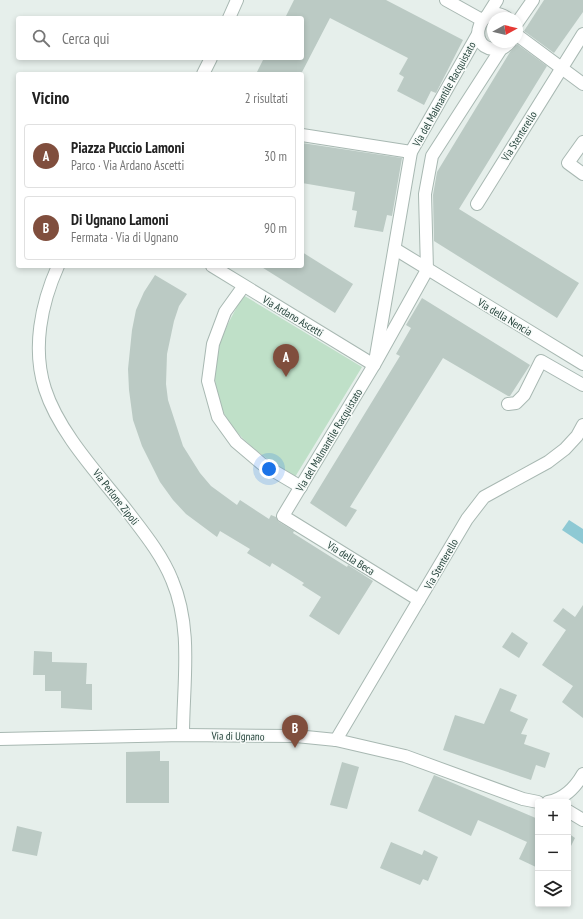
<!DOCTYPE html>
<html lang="it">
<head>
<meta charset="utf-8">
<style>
	body { margin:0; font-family:"PT Sans Narrow",sans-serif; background:#f2f2f2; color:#222 }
	.controls { position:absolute; right:12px; bottom:12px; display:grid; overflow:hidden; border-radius:4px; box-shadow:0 2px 6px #0003 }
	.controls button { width:36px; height:36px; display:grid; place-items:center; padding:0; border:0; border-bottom:1px solid #e0e0e0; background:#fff; color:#222; font:20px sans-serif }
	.compass { position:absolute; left:487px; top:12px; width:36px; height:36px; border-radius:50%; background:#fff; box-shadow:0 2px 6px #0003; rotate:82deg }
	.you { position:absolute; left:269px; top:469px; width:14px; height:14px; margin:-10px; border:3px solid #fff; border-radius:50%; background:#1a73e8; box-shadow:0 0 0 6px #1a73e833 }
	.badge { display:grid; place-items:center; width:26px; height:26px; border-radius:50%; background:#804e3d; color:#fff; font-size:13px; font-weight:700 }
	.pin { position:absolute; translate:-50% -33px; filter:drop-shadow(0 1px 2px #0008) }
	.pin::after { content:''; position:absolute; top:21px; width:14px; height:12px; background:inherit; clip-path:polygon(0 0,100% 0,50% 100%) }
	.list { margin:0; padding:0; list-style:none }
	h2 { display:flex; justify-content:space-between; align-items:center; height:52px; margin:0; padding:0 16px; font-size:17px }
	h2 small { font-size:13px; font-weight:400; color:#767676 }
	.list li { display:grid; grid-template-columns:26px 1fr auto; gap:12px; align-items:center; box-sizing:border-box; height:64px; margin:0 8px 8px; padding:0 8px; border:1px solid #e0e0e0; border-radius:4px }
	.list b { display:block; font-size:15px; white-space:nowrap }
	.list p { margin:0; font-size:13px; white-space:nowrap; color:#767676 }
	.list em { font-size:13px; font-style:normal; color:#767676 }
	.icon { flex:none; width:22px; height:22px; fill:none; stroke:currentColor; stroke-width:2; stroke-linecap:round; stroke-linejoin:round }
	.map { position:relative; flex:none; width:583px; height:919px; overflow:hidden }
	.search { position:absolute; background:#fff; box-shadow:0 2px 6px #0003; left:16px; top:16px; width:288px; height:44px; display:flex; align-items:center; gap:10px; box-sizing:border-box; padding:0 14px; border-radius:4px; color:#767676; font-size:15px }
	.panel { position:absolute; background:#fff; box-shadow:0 2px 6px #0003; left:16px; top:72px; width:288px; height:196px; border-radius:4px }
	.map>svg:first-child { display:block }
	.green { fill:#bfe0c8 }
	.water { fill:#8ec9d4 }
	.building { fill:#bbcac4 }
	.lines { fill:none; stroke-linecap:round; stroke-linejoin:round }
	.lane-casing { stroke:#a8b8b2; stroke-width:14 }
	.street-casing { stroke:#a8b8b2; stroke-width:14 }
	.lane { stroke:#fff; stroke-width:12 }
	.street { stroke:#fff; stroke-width:12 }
	.labels { text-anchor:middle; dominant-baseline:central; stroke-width:3; stroke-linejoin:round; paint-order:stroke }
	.street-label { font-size:11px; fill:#24423a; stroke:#f7fbf9 }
</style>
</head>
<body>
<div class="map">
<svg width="583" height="919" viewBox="0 0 583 919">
	<rect width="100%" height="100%" fill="#e6efeb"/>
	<path class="green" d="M243,295l119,72 -67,110c-38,-24 -81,-52 -80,-103 0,-5 -1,-12 1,-18 5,-22 17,-41 27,-61z"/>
	<polygon class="water" points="569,520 583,529 583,544 562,530"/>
	<g class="building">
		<polygon points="294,0 386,0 463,40 436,93 431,91 424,105 397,91 404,77 399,74 408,58 330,18 301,74 256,74 264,58 302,58 302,18 285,18"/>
		<polygon points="544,0 583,0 583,12 554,53 524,31"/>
		<polygon points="517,44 547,66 459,209 579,283 557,318 434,241 433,195 437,172 510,52"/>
		<polygon points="302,143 402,158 392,216 387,215 383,232 354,227 357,211 352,210 355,192 302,183"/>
		<polygon points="302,252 353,284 335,313 260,266 302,266"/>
		<polygon points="155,275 187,294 179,306 174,321 167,354 166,384 168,400 183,446 200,473 211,486 237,505 240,500 269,519 271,515 276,517 279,522 294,531 293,533 347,567 348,565 373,581 339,635 309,616 321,597 302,585 304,583 272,563 270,567 247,553 250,549 220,531 217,537 186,514 173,500 160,482 142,446 133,420 129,390 128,369 132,330 136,310 144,292"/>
		<polygon points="422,298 530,365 510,396 508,396 443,358 350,507 357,510 346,527 310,503 400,356 396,354 411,328 406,325"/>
		<polygon points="583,605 583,718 562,702 573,686 542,665 566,630 553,621 563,608 575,617"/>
		<polygon points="512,632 528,643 519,658 502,647"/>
		<polygon points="34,651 52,652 52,662 87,663 86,684 92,684 92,710 61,708 61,691 45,691 45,675 33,675"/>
		<polygon points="500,688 517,695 510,711 528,719 521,734 527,735 524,744 550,753 545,768 536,765 531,780 443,750 455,715 484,724"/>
		<polygon points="160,751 160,761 169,761 169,803 126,803 126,752"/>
		<polygon points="342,762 359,767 347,809 330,805"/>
		<polygon points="434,775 538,819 538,868 519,859 527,842 478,820 471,836 418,811"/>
		<polygon points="17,826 42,832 37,856 12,851"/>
		<polygon points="568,833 575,838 568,852"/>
		<polygon points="391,842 422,855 424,850 438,857 428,881 423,879 420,885 380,868"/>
	</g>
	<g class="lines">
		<g class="lane-casing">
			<polyline id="lane" points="508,404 516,403 524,395 541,361 583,385"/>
		</g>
		<g class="street-casing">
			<g id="street">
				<polyline points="446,0 482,20"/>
				<polyline points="487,16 497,0"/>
				<polyline points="229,18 237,0"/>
				<path d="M507,18c-26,-18 -42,28 -14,31 7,1 13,-2 17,-7"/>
				<polyline points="517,23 533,0"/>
				<polyline points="517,35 583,84"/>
				<polyline points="203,74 211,58"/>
				<polyline points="302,135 411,152"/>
				<polyline points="583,142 568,163 583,174"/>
				<polyline points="477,204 583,34"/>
				<polyline points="395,249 583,364"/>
				<path d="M58,266c-17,38 -26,83 -13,123 14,44 55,87 83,123 16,21 34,43 44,68 21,49 11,103 11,155"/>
				<polyline points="212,266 374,365"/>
				<polyline points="243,287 225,312 213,344 208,381 218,417 236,442 262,464 301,487"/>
				<polyline points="376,356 411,152 478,34"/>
				<polyline points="419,600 283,516 374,365 427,270 425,194 432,156 501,49"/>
				<polyline points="0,739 183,735 296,736 336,740 405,756 523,799 538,802"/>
				<polyline points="336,740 467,519 484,497 548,462 565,449 577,436 583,425"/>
				<path d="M548,802c16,-3 27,-14 35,-28"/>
				<polyline points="568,811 583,820"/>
			</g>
		</g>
		<use href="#lane" class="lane"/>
		<use href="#street" class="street"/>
	</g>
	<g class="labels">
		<g class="street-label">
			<text transform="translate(444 94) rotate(-61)">Via del Malmantile Racquistato</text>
			<text transform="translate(519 136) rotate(-58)">Via Stenterello</text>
			<text transform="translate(293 316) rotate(31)">Via Ardano Ascetti</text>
			<text transform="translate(505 317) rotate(31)">Via della Nencia</text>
			<text transform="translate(329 440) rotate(-59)">Via del Malmantile Racquistato</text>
			<text transform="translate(116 497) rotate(52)">Via Perlone Zipoli</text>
			<text transform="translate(351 558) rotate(32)">Via della Beca</text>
			<text transform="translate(441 564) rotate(-60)">Via Stenterello</text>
			<text transform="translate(238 736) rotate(1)">Via di Ugnano</text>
		</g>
	</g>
</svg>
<div class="controls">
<button>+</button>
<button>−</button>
<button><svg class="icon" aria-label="layers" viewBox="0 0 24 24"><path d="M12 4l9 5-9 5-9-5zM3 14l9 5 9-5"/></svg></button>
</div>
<svg class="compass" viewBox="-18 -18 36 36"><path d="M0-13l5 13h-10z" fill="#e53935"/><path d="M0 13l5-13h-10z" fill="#767676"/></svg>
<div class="you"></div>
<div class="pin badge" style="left:286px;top:377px">A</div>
<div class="pin badge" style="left:295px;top:748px">B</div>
<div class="search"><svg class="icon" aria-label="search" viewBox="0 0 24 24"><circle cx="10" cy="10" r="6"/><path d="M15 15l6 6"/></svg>Cerca qui</div>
<section class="panel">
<h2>Vicino<small>2 risultati</small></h2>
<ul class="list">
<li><span class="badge">A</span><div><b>Piazza Puccio Lamoni</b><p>Parco · Via Ardano Ascetti</p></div><em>30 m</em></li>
<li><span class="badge">B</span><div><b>Di Ugnano Lamoni</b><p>Fermata · Via di Ugnano</p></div><em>90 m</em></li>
</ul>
</section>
</div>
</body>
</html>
